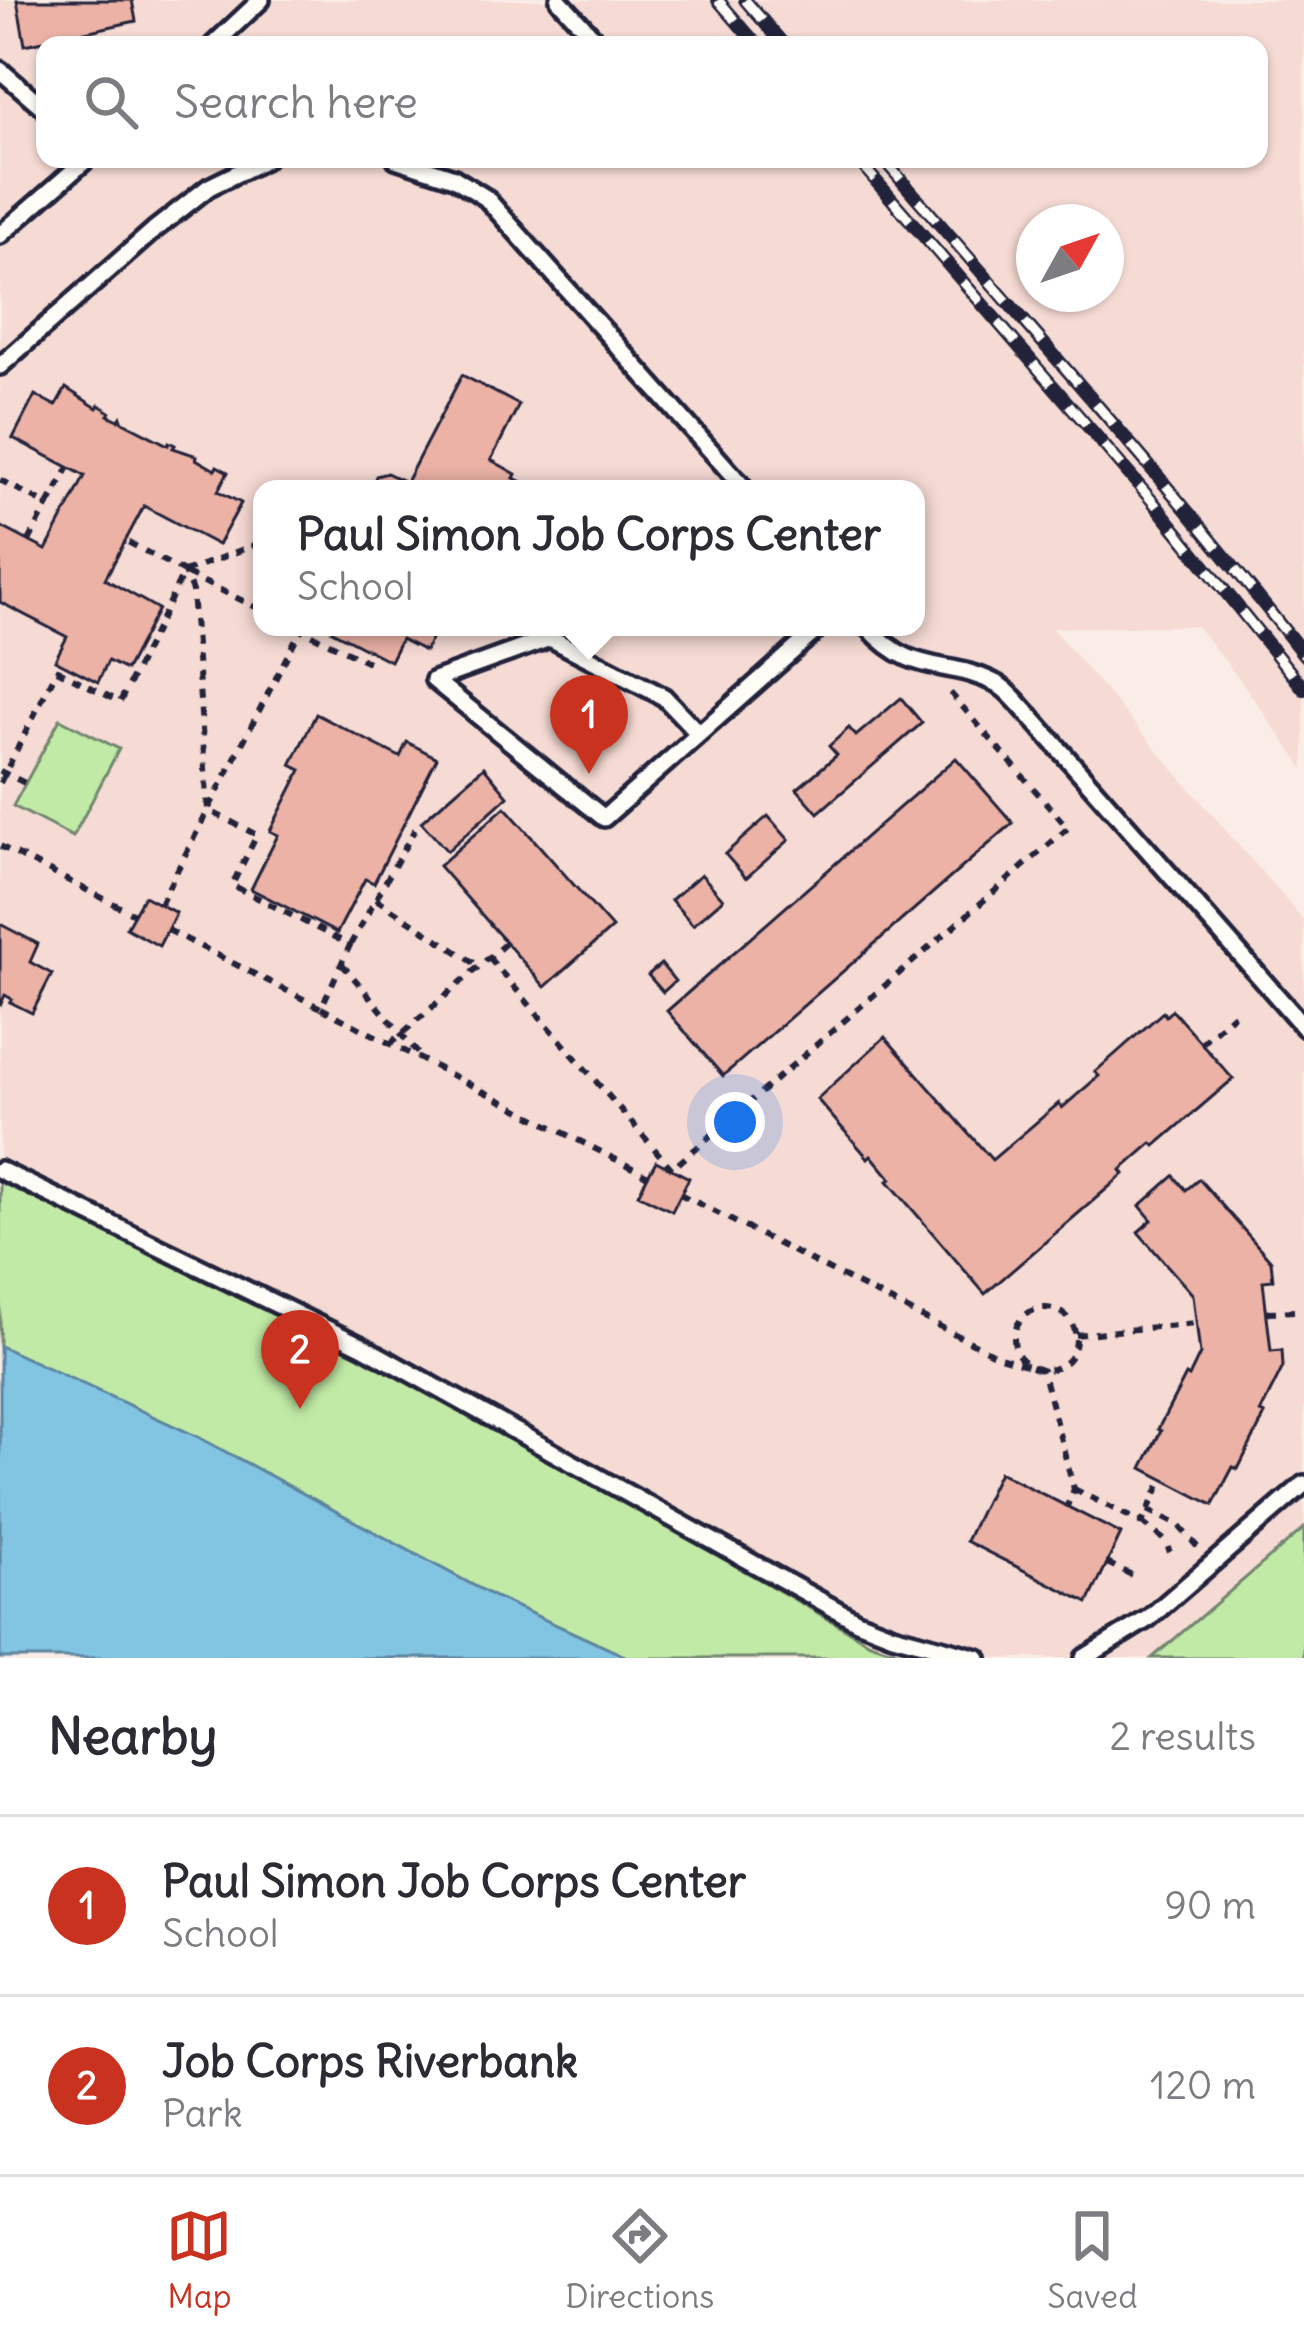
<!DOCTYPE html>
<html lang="en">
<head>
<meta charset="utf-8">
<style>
	body { margin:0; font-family:Delius,sans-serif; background:#f7f7f7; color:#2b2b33 }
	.compass { position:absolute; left:1016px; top:204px; width:108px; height:108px; border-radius:50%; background:#fff; box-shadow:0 3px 9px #0004; rotate:50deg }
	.you { position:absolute; left:735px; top:1122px; width:42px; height:42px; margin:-30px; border:9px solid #fff; border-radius:50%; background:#1a73e8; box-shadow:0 0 0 18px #1a73e833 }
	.badge { display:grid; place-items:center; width:78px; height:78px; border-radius:50%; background:#c8321e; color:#fff; font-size:39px; font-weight:700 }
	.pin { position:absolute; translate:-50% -99px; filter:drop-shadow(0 3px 6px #0008) }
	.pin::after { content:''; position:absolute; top:63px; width:42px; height:36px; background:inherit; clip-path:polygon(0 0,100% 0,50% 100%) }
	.popup { position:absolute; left:253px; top:480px; width:672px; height:156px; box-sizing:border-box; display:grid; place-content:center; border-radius:24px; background:#fff; filter:drop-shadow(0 3px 9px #0005); font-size:39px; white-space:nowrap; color:#7c7c81 }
	.popup b { font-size:45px; color:#2b2b33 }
	.popup::after { content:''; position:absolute; left:50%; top:100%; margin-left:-24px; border:24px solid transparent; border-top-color:#fff }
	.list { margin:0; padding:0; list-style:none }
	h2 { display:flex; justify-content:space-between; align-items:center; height:156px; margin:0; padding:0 48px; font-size:51px }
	h2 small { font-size:39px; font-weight:400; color:#7c7c81 }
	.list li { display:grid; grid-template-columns:78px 1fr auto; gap:36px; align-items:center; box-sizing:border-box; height:180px; padding:0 48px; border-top:3px solid #e1e1e2 }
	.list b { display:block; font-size:45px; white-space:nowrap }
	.list p { margin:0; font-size:39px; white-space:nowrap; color:#7c7c81 }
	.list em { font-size:39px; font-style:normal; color:#7c7c81 }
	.icon { flex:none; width:66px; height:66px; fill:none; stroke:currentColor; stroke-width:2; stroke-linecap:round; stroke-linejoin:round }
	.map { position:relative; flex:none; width:1304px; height:1658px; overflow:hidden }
	.search { position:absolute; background:#fff; box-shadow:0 3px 9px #0004; left:36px; right:36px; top:36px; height:132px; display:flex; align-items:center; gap:30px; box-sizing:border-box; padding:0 42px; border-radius:24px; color:#7c7c81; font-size:45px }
	.sheet { height:516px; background:#fff }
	nav { display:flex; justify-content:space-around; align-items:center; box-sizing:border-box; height:168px; border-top:3px solid #e1e1e2; background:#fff; font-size:33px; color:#7c7c81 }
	nav a { display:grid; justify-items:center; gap:6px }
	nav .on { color:#c8321e }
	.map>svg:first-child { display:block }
	.built { fill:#f6dbd4; fill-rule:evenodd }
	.green { fill:#c1eaa6; stroke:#728670; stroke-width:3 }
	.water { fill:#81c5e2; stroke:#5b849f; stroke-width:3 }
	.building { fill:#ecb2a6; stroke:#22223b; stroke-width:3 }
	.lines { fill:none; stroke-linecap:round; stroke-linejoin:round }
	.service-casing { stroke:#22223b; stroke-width:24 }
	.path { stroke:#22223b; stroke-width:6; stroke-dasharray:9 9; stroke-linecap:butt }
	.service { stroke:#fdfcf7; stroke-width:15 }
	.rail-casing { stroke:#22223b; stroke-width:14 }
	.rail { stroke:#fdfcf7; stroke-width:9; stroke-dasharray:27; stroke-linecap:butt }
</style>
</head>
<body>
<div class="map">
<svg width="1304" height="1658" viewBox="0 0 1304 1658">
	<rect width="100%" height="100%" fill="#faede7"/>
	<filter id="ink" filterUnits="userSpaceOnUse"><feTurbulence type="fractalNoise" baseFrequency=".00833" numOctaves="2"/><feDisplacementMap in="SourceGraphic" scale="24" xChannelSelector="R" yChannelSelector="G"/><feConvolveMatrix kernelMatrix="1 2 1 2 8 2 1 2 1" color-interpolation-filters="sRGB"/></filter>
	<g filter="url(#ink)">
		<path class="built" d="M0,0h1304v769l-63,-88 -44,-55 -145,2 252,293v607l-152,130h-235l-47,-15 -457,-263 -413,-198zM45,45h1214v114h-1214zM1034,222h72v72h-72zM262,489h654v138h-654z"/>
		<g class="green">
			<polygon points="60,719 119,749 73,837 13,806"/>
			<polygon points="0,1182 413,1380 870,1643 917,1658 629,1658 495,1597 198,1437 0,1346"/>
			<polygon points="1304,1528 1304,1658 1152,1658"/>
		</g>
		<polygon class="water" points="0,1346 198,1437 495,1597 629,1658 0,1658"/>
		<g class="building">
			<polygon points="17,0 132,0 136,21 25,45"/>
			<polygon points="462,375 519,405 491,460 516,474 514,478 536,489 372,489 376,476 387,473 406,482"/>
			<polygon points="66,388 97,408 99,405 110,412 108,415 119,420 121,417 123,422 168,445 169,442 175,445 173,448 197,456 196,459 215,470 217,466 228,472 218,491 241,503 218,545 144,506 105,579 158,609 126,670 108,661 98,682 55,660 67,637 0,602 0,526 46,550 85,476 13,438 35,395 56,406"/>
			<polygon points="335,627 437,627 425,651 401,639 390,661 332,631"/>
			<polygon points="901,698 922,723 818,813 797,789 837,755 829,746 849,728 856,736"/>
			<polygon points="316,714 400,757 407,742 437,758 374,883 365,879 337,933 251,889 278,835 270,831 301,770 291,765"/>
			<polygon points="956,758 1013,823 723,1076 667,1011"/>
			<polygon points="484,767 508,796 447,851 421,822"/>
			<polygon points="505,807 612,928 545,987 439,866"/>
			<polygon points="768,816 789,840 746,878 725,854"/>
			<polygon points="701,874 723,899 693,925 671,900"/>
			<polygon points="144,896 176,913 159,946 126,928"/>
			<polygon points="0,924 38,944 30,962 52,974 32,1013 10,1002 12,999 5,995 0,1006"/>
			<polygon points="661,964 675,981 663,992 648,975"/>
			<polygon points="1172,1010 1233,1079 1155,1146 1152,1143 1121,1170 1124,1174 985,1294 888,1181 891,1179 871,1155 868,1158 817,1099 885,1037 992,1160 1059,1103 1062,1108 1099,1076 1095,1072 1163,1012 1166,1016"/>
			<polygon points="656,1161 689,1178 672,1211 638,1194"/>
			<polygon points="1174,1176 1186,1190 1199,1179 1271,1261 1273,1280 1263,1281 1271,1351 1282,1350 1283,1367 1260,1413 1265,1415 1238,1469 1233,1467 1213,1505 1142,1468 1161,1431 1158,1429 1186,1375 1189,1377 1200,1354 1193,1295 1138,1232 1152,1220 1140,1206"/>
			<polygon points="999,1472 1121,1534 1088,1603 966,1541"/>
		</g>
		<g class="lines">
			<g class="service-casing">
				<g id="service">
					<polyline points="559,0 600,45"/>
					<polyline points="213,45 261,0"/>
					<polyline points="0,70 45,109"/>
					<polyline points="396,159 454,178 486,198 745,489"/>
					<polyline points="0,235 87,159"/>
					<polyline points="0,366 154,230 209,187 266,159"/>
					<path d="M868,627c47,52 78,30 129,57 13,7 24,23 34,33l273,310"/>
					<polyline points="699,734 664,697 550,638 434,680 604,818 820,627"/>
					<polyline points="0,1170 362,1346 857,1621 893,1635 978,1658"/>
					<polyline points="1084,1658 1149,1618 1304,1484"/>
				</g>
			</g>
			<g class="path">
				<polyline points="0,480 48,505 69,467"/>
				<polyline points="29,541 48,505"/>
				<polyline points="184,572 262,542"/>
				<polyline points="187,574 262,610"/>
				<polyline points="296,627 368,662"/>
				<polyline points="0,771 25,783"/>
				<polyline points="0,783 57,670 120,702 184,572 126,541"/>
				<polyline points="0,846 134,914"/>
				<polyline points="376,899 479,966"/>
				<polyline points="160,904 302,627"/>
				<polyline points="168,930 321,1008 350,945 232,885 257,835 208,810 192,591 184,572"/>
				<polyline points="350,945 415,829"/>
				<polyline points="489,958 672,1169 1068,828 947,689"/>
				<polyline points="342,964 421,1057"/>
				<polyline points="321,1008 648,1176"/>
				<polyline points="1201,1043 1234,1014"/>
				<polyline points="390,1044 507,942"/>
				<polyline points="680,1194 1000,1357 1042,1370 1074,1489 1067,1506"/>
				<circle cx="1045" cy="1339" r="31"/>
				<polyline points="1267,1312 1296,1311"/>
				<polyline points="1076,1335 1196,1323"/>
				<polyline points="1074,1489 1142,1523 1163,1479"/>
				<polyline points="1148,1510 1178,1525 1201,1551"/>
				<polyline points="1142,1523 1163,1539 1170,1552"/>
				<polyline points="1107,1563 1136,1577"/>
			</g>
			<use href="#service" class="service"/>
			<g class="rail-casing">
				<g id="rail">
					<polyline points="718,0 757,45"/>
					<polyline points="745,0 784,45"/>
					<polyline points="857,159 1154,503 1304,689"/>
					<path d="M883,159c142,164 287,325 421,496"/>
				</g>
			</g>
			<use href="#rail" class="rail"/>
		</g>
	</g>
</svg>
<svg class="compass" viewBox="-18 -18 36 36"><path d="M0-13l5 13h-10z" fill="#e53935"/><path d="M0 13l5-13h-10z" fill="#7c7c81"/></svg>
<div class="you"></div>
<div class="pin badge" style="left:589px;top:774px">1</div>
<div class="popup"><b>Paul Simon Job Corps Center</b>School</div>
<div class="pin badge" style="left:300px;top:1409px">2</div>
<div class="search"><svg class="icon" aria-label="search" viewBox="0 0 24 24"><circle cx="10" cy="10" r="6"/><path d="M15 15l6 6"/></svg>Search here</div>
</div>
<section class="sheet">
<h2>Nearby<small>2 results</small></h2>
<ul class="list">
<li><span class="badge">1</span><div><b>Paul Simon Job Corps Center</b><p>School</p></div><em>90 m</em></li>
<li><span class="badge">2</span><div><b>Job Corps Riverbank</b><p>Park</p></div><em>120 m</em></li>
</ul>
</section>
<nav>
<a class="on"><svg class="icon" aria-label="map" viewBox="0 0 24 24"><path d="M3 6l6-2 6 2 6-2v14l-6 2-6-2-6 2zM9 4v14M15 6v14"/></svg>Map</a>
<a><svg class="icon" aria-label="directions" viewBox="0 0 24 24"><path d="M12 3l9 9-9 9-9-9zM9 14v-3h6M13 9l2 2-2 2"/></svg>Directions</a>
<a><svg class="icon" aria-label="saved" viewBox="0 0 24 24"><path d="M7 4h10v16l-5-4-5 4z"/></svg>Saved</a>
</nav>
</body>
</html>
